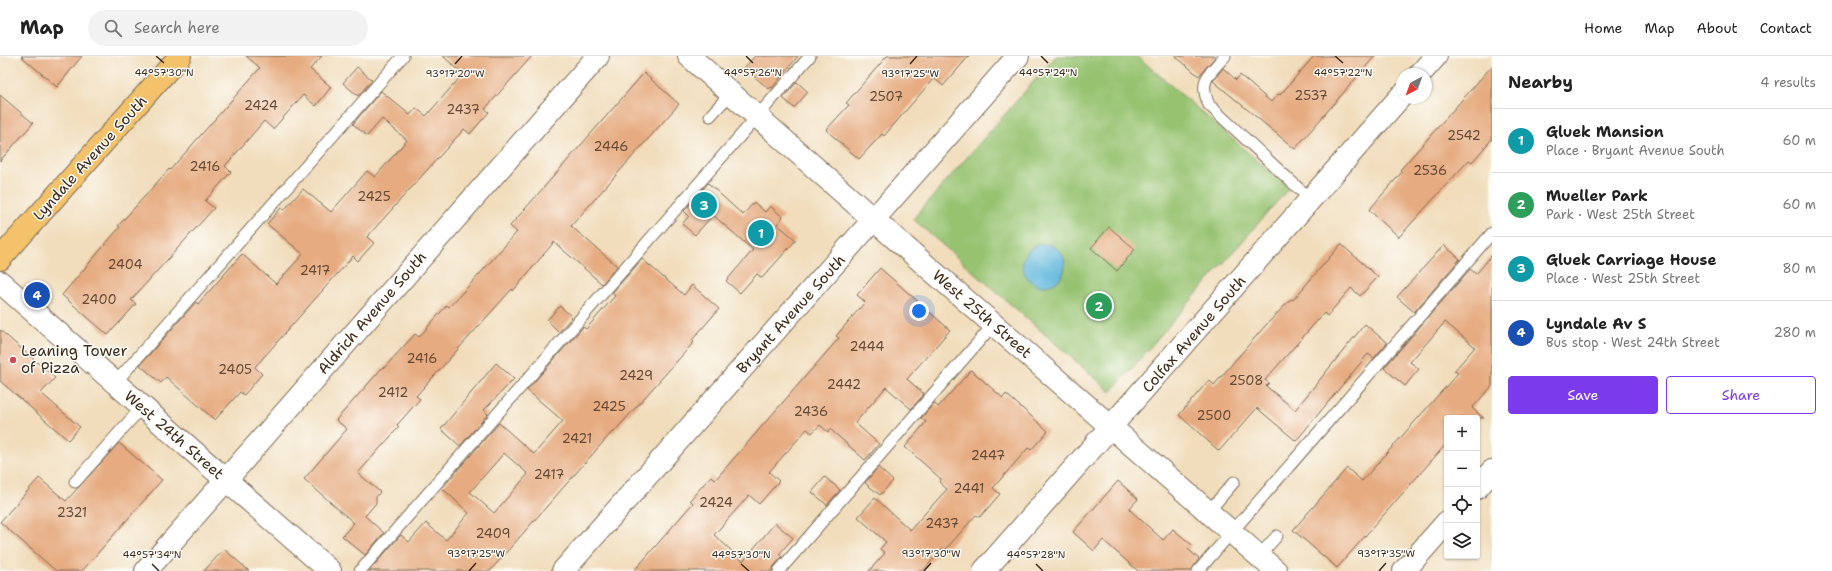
<!DOCTYPE html>
<html lang="en">
<head>
<meta charset="utf-8">
<style>
	body { margin:0; font-family:"Shantell Sans",sans-serif; background:#f2f2f2; color:#222 }
	.controls { position:absolute; right:12px; bottom:12px; display:grid; overflow:hidden; border-radius:4px; box-shadow:0 1px 3px #0004 }
	.controls button { width:36px; height:36px; display:grid; place-items:center; padding:0; border:0; border-bottom:1px solid #e0e0e0; background:#fff; color:#222; font:20px sans-serif }
	.compass { position:absolute; left:1396px; top:12px; width:36px; height:36px; border-radius:50%; background:#fff; box-shadow:0 1px 3px #0004; rotate:221deg }
	.you { position:absolute; left:919px; top:255px; width:14px; height:14px; margin:-10px; border:3px solid #fff; border-radius:50%; background:#1a73e8; box-shadow:0 0 0 6px #1a73e833 }
	.badge { display:grid; place-items:center; width:26px; height:26px; border-radius:50%; background:#7c3aed; color:#fff; font-size:13px; font-weight:700 }
	.pin { position:absolute; translate:-50% -50%; border:2px solid #fff; box-shadow:0 1px 4px #0006 }
	.list { margin:0; padding:0; list-style:none }
	h2 { display:flex; justify-content:space-between; align-items:center; height:52px; margin:0; padding:0 16px; font-size:17px }
	h2 small { font-size:13px; font-weight:400; color:#767676 }
	.list li { display:grid; grid-template-columns:26px 1fr auto; gap:12px; align-items:center; box-sizing:border-box; height:64px; padding:0 16px; border-top:1px solid #e0e0e0 }
	.list b { display:block; font-size:15px; white-space:nowrap }
	.list p { margin:0; font-size:13px; white-space:nowrap; color:#767676 }
	.list em { font-size:13px; font-style:normal; color:#767676 }
	.actions { display:flex; gap:8px; padding:12px 16px }
	.actions a { flex:1; padding:9px 0; border:1px solid #7c3aed; border-radius:4px; text-align:center; font-size:14px; color:#7c3aed }
	.actions .main { background:#7c3aed; color:#fff }
	.icon { flex:none; width:22px; height:22px; fill:none; stroke:currentColor; stroke-width:2; stroke-linecap:round; stroke-linejoin:round }
	.map { position:relative; flex:none; width:1492px; height:515px; overflow:hidden }
	header { display:flex; align-items:center; gap:24px; box-sizing:border-box; height:56px; padding:0 20px; background:#fff; border-bottom:1px solid #e0e0e0 }
	header strong { font-size:19px }
	nav { display:flex; gap:22px; margin-inline-start:auto; font-size:14px }
	.search { width:280px; height:36px; background:#f2f2f2; display:flex; align-items:center; gap:10px; box-sizing:border-box; padding:0 14px; border-radius:22px; color:#767676; font-size:15px }
	main { display:flex }
	aside { flex:1; background:#fff }
	.map>svg:first-child { display:block }
	.green { fill:#97c371; stroke:#697648 }
	.water { fill:#60b7dd; stroke:#4e707e }
	.building { fill:#e6ab80; fill-rule:evenodd }
	.lines { fill:none; stroke-linecap:round; stroke-linejoin:round }
	.service-casing { stroke:#7b6955; stroke-width:13 }
	.minor-casing { stroke:#7b6955; stroke-width:24 }
	.tertiary-casing { stroke:#7b6955; stroke-width:24 }
	.primary-casing { stroke:#7b6955; stroke-width:24 }
	.service { stroke:#fff; stroke-width:11 }
	.minor { stroke:#fff; stroke-width:22 }
	.tertiary { stroke:#fff; stroke-width:22 }
	.primary { stroke:#f3c26a; stroke-width:22 }
	.ticks { fill:none; stroke:#3b2a1e; stroke-width:1.5 }
	.poi-dot { fill:#d1495b; stroke:#fdfcf7; stroke-width:1.5 }
	.labels { text-anchor:middle; dominant-baseline:central; stroke-width:3; stroke-linejoin:round; paint-order:stroke }
	.number-label { font-size:13px; fill:#664a36 }
	.street-label { font-size:15px; fill:#3b2a1e; stroke:#fdfcf7 }
	.poi-label { font-size:15px; fill:#3b2a1e; stroke:#fdfcf7; text-anchor:start }
	.ticks-label { font-size:10px; text-anchor:middle; fill:#3b2a1e; stroke:#fdfcf7; stroke-width:3; stroke-linejoin:round; paint-order:stroke }
</style>
</head>
<body>
<header>
<strong>Map</strong>
<div class="search"><svg class="icon" aria-label="search" viewBox="0 0 24 24"><circle cx="10" cy="10" r="6"/><path d="M15 15l6 6"/></svg>Search here</div>
<nav><a>Home</a><a>Map</a><a>About</a><a>Contact</a></nav>
</header>
<main>
<div class="map">
<svg width="1492" height="515" viewBox="0 0 1492 515">
	<rect width="100%" height="100%" fill="#fdfcf7"/>
	<filter id="ink" filterUnits="userSpaceOnUse"><feTurbulence type="fractalNoise" baseFrequency=".025" numOctaves="2"/><feDisplacementMap in="SourceGraphic" scale="8" xChannelSelector="R" yChannelSelector="G"/><feConvolveMatrix kernelMatrix="1 2 1 2 8 2 1 2 1" color-interpolation-filters="sRGB"/></filter>
	<filter id="wash" filterUnits="userSpaceOnUse"><feTurbulence type="fractalNoise" baseFrequency=".012" numOctaves="4" result="noise"/><feDisplacementMap in="SourceGraphic" scale="16" xChannelSelector="R" yChannelSelector="G"/><feGaussianBlur stdDeviation="0.9" result="paint"/><feColorMatrix in="noise" values="0 0 0 0 0 0 0 0 0 0 0 0 0 0 0 0 0 1.4 0 .05"/><feComposite in="paint" operator="in"/></filter>
	<g filter="url(#wash)">
		<rect width="100%" height="100%" fill="#f1ddbc"/>
		<polygon class="green" points="1056,0 1137,0 1289,132 1111,336 913,163"/>
		<circle class="water" cx="1044" cy="209" r="21"/>
		<g id="blocks">
			<g class="building">
				<polygon points="21,0 82,0 57,31"/>
				<polygon points="246,0 322,0 310,13 331,31 316,50 303,39 273,73 264,65 225,110 231,116 205,145 214,152 131,244 136,248 108,279 62,239 120,171 118,170 145,140 169,113 170,114 260,12"/>
				<polygon points="443,0 532,0 485,53 489,56 470,78 464,73 367,181 374,187 358,205 353,200 255,311 262,318 244,339 240,336 215,364 166,321 161,327 140,309 196,246 198,248 242,198 276,228 303,198 267,168 281,152 284,154 303,133 331,156 367,115 375,121 407,84 382,63 367,80 353,68 381,35 410,59 416,52 426,60 463,18"/>
				<polygon points="755,0 798,0 772,32 771,31 769,33 744,12"/>
				<polygon points="887,0 969,0 943,30 934,22 884,80 882,78 859,103 826,74 849,49 846,47"/>
				<polygon points="1175,0 1216,0 1199,20"/>
				<polygon points="1314,0 1375,0 1295,93 1213,25 1223,12 1236,24 1240,19 1271,46 1278,38 1280,39"/>
				<polygon points="1492,10 1492,83 1472,106 1469,104 1399,181 1369,154 1402,116 1400,114"/>
				<polygon points="357,11 372,24 358,40 343,27"/>
				<polygon points="644,17 679,48 571,170 617,210 602,228 554,186 513,235 512,233 416,340 420,343 397,369 399,371 358,417 380,436 376,441 376,447 365,460 384,477 365,499 342,480 354,467 304,423 347,373 336,364 383,311 384,312 415,278 419,281 447,249 449,251 477,221 517,176 510,170"/>
				<polygon points="797,26 808,36 794,52 783,42"/>
				<polygon points="0,39 33,67 0,105"/>
				<polygon points="708,127 743,159 754,146 765,156 770,150 783,161 777,168 796,184 762,222 757,218 740,237 726,225 753,194 713,159 695,179 682,168 689,160 684,155"/>
				<polygon points="1109,171 1135,193 1117,215 1091,192"/>
				<polygon points="1341,188 1378,221 1360,240 1351,232 1327,260 1324,257 1265,324 1269,327 1266,330 1295,354 1365,268 1387,287 1374,302 1368,298 1296,385 1257,352 1219,395 1179,359 1209,324 1214,329 1265,270 1291,243 1293,244"/>
				<polygon points="1444,189 1460,203 1414,256 1397,241"/>
				<polygon points="1492,199 1492,330 1472,352 1484,362 1447,362 1447,387 1337,512 1293,474 1347,412 1362,425 1458,317 1454,315 1475,291 1445,266 1410,306 1419,313 1405,330 1384,312 1470,213 1476,218"/>
				<path d="M642,203l42,36 8,-10 27,24 -27,31 2,2 -81,91 -1,-1 -122,139h-121l32,-36 8,7 17,-19 20,17 23,-27 -27,-25 57,-65 35,31 29,-33 -36,-31 56,-63 3,2 29,-33 -3,-3zM504,397l24,21 -34,39 -24,-21z"/>
				<polygon points="880,212 950,274 907,323 924,338 911,353 886,331 855,367 879,388 865,404 830,373 828,376 820,369 812,377 807,373 769,416 779,425 759,448 749,439 714,479 743,505 775,467 793,482 779,498 782,501 774,510 772,515 634,515 693,447 690,444 711,420 715,424 839,282 836,280 865,246 857,239"/>
				<polygon points="560,250 572,261 559,276 547,264"/>
				<polygon points="0,274 55,322 41,337 80,371 68,384 0,325"/>
				<polygon points="496,307 514,323 484,354 488,358 460,390 441,373"/>
				<polygon points="971,314 1003,342 1006,338 1048,375 1031,394 1028,392 993,432 1000,438 980,461 976,459 945,494 943,492 923,515 869,515 885,497 880,493 886,486 858,461 875,442 910,474 947,433 939,426 941,423 905,391 926,366 921,362 934,347 938,351"/>
				<polygon points="119,387 162,424 82,515 56,515 0,466 39,422 66,445"/>
				<polygon points="878,411 893,425 880,439 865,427"/>
				<polygon points="825,421 840,434 827,449 812,436"/>
				<polygon points="1118,425 1138,443 1129,453 1163,484 1173,473 1192,489 1188,493 1199,503 1191,515 1138,515 1103,484 1094,495 1073,476"/>
				<polygon points="224,493 249,515 204,515"/>
			</g>
		</g>
	</g>
	<g filter="url(#ink)">
		<use href="#blocks" fill-opacity="0" stroke="#7b6955" stroke-width="1"/>
		<g class="lines">
			<g class="service-casing">
				<g id="service">
					<path d="M1225,0c-16,18 -27,24 -16,49l102,95"/>
					<polyline points="710,60 731,37"/>
					<polyline points="115,327 403,0"/>
					<polyline points="75,426 142,351"/>
					<polyline points="1208,456 1234,426"/>
					<polyline points="1259,500 1277,480"/>
					<polyline points="360,515 810,0"/>
					<polyline points="779,515 994,268"/>
					<polyline points="1198,515 1492,177"/>
				</g>
			</g>
			<g class="minor-casing">
				<g id="minor">
					<polyline points="689,0 874,164 1276,515"/>
					<polyline points="1420,18 1436,0"/>
					<polyline points="146,515 598,0"/>
					<polyline points="563,515 1018,0"/>
					<polyline points="984,515 1402,39"/>
				</g>
			</g>
			<g class="tertiary-casing">
				<g id="tertiary">
					<polyline points="0,226 330,515"/>
					<polyline points="1477,432 1492,415"/>
					<polyline points="1404,515 1447,466"/>
				</g>
			</g>
			<g class="primary-casing">
				<polyline id="primary" points="0,203 180,0"/>
			</g>
			<use href="#service" class="service"/>
			<use href="#minor" class="minor"/>
			<use href="#tertiary" class="tertiary"/>
			<use href="#primary" class="primary"/>
		</g>
	</g>
	<path class="ticks" d="M156,0l8,7M746,0l7,7M1041,0l7,7M1335,0l8,7M455,8l7,-8M910,8l7,-8M152,508l7,7M741,508l8,7M1036,508l7,7M469,515l7,-8M924,515l7,-8M1379,515l7,-8"/>
	<circle class="poi-dot" cx="13" cy="304" r="4"/>
	<g class="labels">
		<g class="number-label">
			<text x="1311" y="39">2537</text>
			<text x="886" y="40">2507</text>
			<text x="261" y="49">2424</text>
			<text x="463" y="53">2437</text>
			<text x="1464" y="79">2542</text>
			<text x="611" y="90">2446</text>
			<text x="205" y="110">2416</text>
			<text x="1430" y="114">2536</text>
			<text x="374" y="140">2425</text>
			<text x="125" y="208">2404</text>
			<text x="315" y="214">2417</text>
			<text x="99" y="243">2400</text>
			<text x="867" y="290">2444</text>
			<text x="422" y="302">2416</text>
			<text x="235" y="313">2405</text>
			<text x="636" y="319">2429</text>
			<text x="1246" y="324">2508</text>
			<text x="844" y="328">2442</text>
			<text x="393" y="336">2412</text>
			<text x="609" y="350">2425</text>
			<text x="811" y="355">2436</text>
			<text x="1214" y="359">2500</text>
			<text x="577" y="382">2421</text>
			<text x="988" y="399">2447</text>
			<text x="549" y="418">2417</text>
			<text x="969" y="432">2441</text>
			<text x="716" y="446">2424</text>
			<text x="72" y="456">2321</text>
			<text x="942" y="467">2437</text>
			<text x="493" y="477">2409</text>
		</g>
		<g class="street-label">
			<text transform="translate(90 102) rotate(-48)">Lyndale Avenue South</text>
			<text transform="translate(372 257) rotate(-49)">Aldrich Avenue South</text>
			<text transform="translate(791 258) rotate(-48)">Bryant Avenue South</text>
			<text transform="translate(982 258) rotate(41)">West 25th Street</text>
			<text transform="translate(1194 278) rotate(-49)">Colfax Avenue South</text>
			<text transform="translate(174 379) rotate(41)">West 24th Street</text>
		</g>
		<g class="poi-label">
			<text x="21" y="295">Leaning Tower<tspan x="21" dy="17">of Pizza</tspan></text>
		</g>
	</g>
	<g class="ticks-label">
		<text x="164" y="20">44°57'30"N</text>
		<text x="753" y="20">44°57'26"N</text>
		<text x="1048" y="20">44°57'24"N</text>
		<text x="1343" y="20">44°57'22"N</text>
		<text x="455" y="21">93°17'20"W</text>
		<text x="910" y="21">93°17'25"W</text>
		<text x="476" y="501">93°17'25"W</text>
		<text x="931" y="501">93°17'30"W</text>
		<text x="1386" y="501">93°17'35"W</text>
		<text x="152" y="502">44°57'34"N</text>
		<text x="741" y="502">44°57'30"N</text>
		<text x="1036" y="502">44°57'28"N</text>
	</g>
</svg>
<div class="controls">
<button>+</button>
<button>−</button>
<button><svg class="icon" aria-label="locate" viewBox="0 0 24 24"><circle cx="12" cy="12" r="6"/><path d="M12 2v4M12 18v4M2 12h4M18 12h4"/></svg></button>
<button><svg class="icon" aria-label="layers" viewBox="0 0 24 24"><path d="M12 4l9 5-9 5-9-5zM3 14l9 5 9-5"/></svg></button>
</div>
<svg class="compass" viewBox="-18 -18 36 36"><path d="M0-13l5 13h-10z" fill="#e53935"/><path d="M0 13l5-13h-10z" fill="#767676"/></svg>
<div class="you"></div>
<div class="pin badge" style="left:761px;top:177px;background:#0f9aa8">1</div>
<div class="pin badge" style="left:1099px;top:250px;background:#2e9e5b">2</div>
<div class="pin badge" style="left:704px;top:149px;background:#0f9aa8">3</div>
<div class="pin badge" style="left:37px;top:239px;background:#1a4fb4">4</div>
</div>
<aside>
<h2>Nearby<small>4 results</small></h2>
<ul class="list">
<li><span class="badge" style="background:#0f9aa8">1</span><div><b>Gluek Mansion</b><p>Place · Bryant Avenue South</p></div><em>60 m</em></li>
<li><span class="badge" style="background:#2e9e5b">2</span><div><b>Mueller Park</b><p>Park · West 25th Street</p></div><em>60 m</em></li>
<li><span class="badge" style="background:#0f9aa8">3</span><div><b>Gluek Carriage House</b><p>Place · West 25th Street</p></div><em>80 m</em></li>
<li><span class="badge" style="background:#1a4fb4">4</span><div><b>Lyndale Av S</b><p>Bus stop · West 24th Street</p></div><em>280 m</em></li>
</ul>
<div class="actions"><a class="main">Save</a><a>Share</a></div>
</aside>
</main>
</body>
</html>
